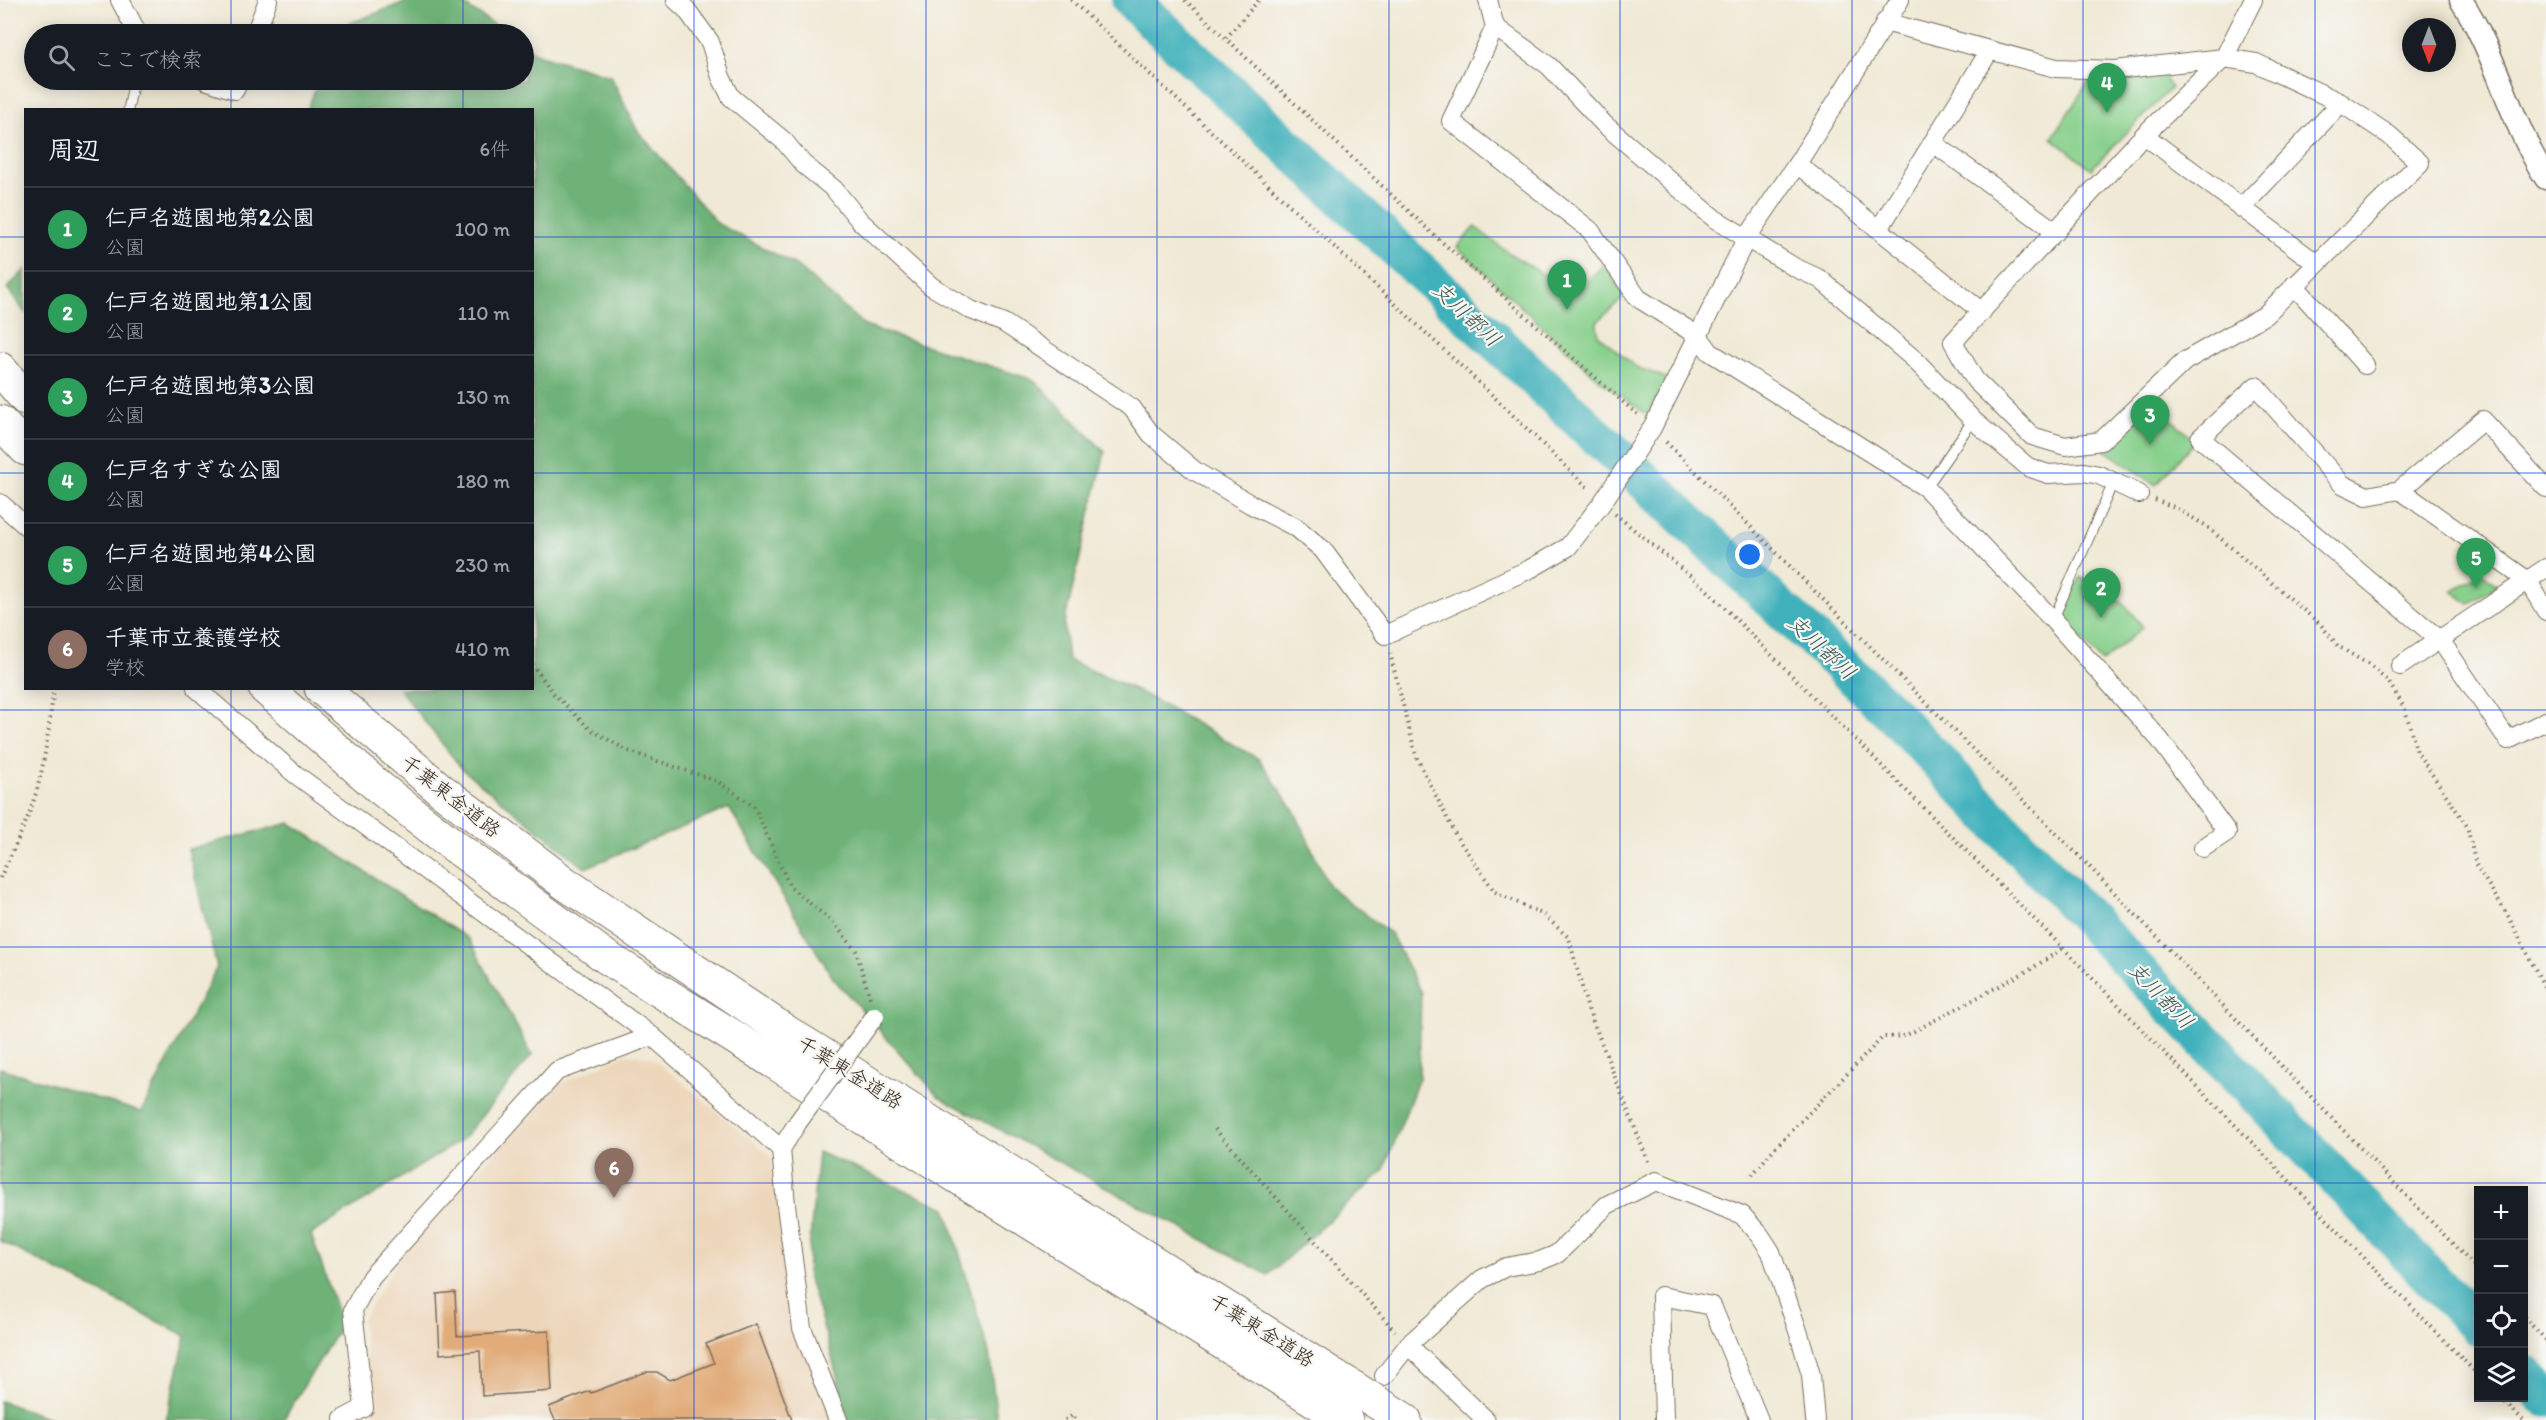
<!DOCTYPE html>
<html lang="ja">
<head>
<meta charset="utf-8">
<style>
	body { margin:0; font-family:Itim,"Klee One",sans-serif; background:#20242c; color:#f1f3f6 }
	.controls { position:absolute; right:18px; bottom:18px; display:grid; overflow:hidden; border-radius:0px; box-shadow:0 3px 15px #0003 }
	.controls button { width:54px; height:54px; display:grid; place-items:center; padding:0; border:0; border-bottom:2px solid #363941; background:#171b24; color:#f1f3f6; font:30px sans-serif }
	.compass { position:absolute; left:2402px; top:18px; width:54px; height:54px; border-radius:50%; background:#171b24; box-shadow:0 3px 15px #0003; rotate:180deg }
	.you { position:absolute; left:1750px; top:555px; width:21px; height:21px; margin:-15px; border:4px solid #fff; border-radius:50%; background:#1a73e8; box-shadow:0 0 0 9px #1a73e833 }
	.badge { display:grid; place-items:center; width:39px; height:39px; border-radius:50%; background:#0f766e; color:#fff; font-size:20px; font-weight:700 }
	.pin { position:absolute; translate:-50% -50px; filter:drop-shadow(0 2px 3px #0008) }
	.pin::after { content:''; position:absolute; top:32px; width:21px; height:18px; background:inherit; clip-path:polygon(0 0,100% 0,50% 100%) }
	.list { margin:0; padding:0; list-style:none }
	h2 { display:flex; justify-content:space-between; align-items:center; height:78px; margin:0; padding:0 24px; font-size:26px }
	h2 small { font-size:20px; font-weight:400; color:#9ea1a6 }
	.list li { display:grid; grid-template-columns:39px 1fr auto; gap:18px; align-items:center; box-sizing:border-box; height:84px; padding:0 24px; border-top:2px solid #363941 }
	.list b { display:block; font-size:22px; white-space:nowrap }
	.list p { margin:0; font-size:20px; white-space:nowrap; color:#9ea1a6 }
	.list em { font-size:20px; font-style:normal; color:#9ea1a6 }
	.icon { flex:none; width:33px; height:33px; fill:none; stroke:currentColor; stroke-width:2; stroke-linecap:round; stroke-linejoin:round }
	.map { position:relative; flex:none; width:2546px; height:1420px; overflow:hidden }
	.search { position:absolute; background:#171b24; box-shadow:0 3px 15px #0003; left:24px; top:24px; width:510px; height:66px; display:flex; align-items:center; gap:15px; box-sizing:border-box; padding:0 21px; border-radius:33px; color:#9ea1a6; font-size:22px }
	.panel { position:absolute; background:#171b24; box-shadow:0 3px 15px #0003; left:24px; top:108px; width:510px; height:582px; border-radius:0px }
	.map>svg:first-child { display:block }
	.built { fill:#edd7bb }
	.green { fill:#88d08c; stroke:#627d55; stroke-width:1.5 }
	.forest { fill:#6eb278; stroke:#546e4b; stroke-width:1.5 }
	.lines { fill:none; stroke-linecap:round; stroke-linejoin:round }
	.river { stroke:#41b1bb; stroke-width:39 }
	.building { fill:#e1ac79 }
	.service-casing { stroke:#7a6d5e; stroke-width:11 }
	.minor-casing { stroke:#7a6d5e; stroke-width:20 }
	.tertiary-casing { stroke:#7a6d5e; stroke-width:25 }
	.motorway-casing { stroke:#7a6d5e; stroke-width:35 }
	.path { stroke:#7a6d5e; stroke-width:4; stroke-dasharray:1.5 4.5; stroke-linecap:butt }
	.service { stroke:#fff; stroke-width:9 }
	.minor { stroke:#fff; stroke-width:18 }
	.tertiary { stroke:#fff; stroke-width:22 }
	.motorway { stroke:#fff; stroke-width:33 }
	.minor-bridge-casing { stroke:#7a6d5e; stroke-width:20; stroke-linecap:butt }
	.minor-bridge { stroke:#fff; stroke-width:18 }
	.grid { fill:none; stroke:#1d4ed8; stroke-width:1.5; stroke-opacity:0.55 }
	.labels { text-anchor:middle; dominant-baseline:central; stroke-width:4.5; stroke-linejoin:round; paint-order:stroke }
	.street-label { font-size:20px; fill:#3b2a1e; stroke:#f6f6f2 }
	.water-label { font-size:21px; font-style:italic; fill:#3d5955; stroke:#f6f6f2 }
</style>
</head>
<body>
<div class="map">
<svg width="2546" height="1420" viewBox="0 0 2546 1420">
	<rect width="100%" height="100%" fill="#f6f6f2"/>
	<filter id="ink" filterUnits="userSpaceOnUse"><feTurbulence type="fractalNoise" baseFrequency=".0167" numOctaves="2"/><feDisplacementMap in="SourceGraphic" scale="12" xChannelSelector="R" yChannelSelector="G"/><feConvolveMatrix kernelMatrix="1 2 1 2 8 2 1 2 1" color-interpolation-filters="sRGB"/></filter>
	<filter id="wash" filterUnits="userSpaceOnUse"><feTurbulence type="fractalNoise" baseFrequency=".008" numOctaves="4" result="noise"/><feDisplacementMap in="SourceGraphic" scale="24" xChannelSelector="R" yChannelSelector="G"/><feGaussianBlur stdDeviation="1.35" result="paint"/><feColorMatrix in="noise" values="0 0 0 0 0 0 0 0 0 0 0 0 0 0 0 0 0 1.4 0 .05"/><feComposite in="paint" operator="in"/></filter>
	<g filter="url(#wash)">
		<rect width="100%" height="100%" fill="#f0e9d5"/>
		<polygon class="built" points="626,1054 651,1057 771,1156 798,1332 833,1420 373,1420 362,1320 412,1239 560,1084"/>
		<g class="green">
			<polygon points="2162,71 2171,88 2091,169 2052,138 2090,79"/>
			<polygon points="1475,227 1509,253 1575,294 1605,263 1624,297 1597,322 1598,335 1636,367 1669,379 1647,415 1597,378 1457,247"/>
			<polygon points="2155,403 2195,441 2156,485 2104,450"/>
			<polygon points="2482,573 2497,585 2469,604 2453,591"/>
			<polygon points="2080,577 2124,604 2143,627 2102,662 2067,624 2064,612"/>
		</g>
		<g class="forest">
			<polygon points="410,0 457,0 508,34 337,34 340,27"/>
			<polygon points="524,45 537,54 611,76 637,130 718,224 796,265 865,326 1034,380 1105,452 1064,624 1068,660 1138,691 1259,759 1295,812 1329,886 1391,934 1421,993 1419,1078 1383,1172 1268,1275 939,1097 833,978 729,808 585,868 462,769 399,689 532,688 532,110 307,110 319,80 524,80"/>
			<polygon points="25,270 25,313 7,288"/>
			<polygon points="290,823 469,939 532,1055 463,1139 311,1234 342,1324 283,1420 166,1420 186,1336 0,1241 0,1068 141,1112 217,967 188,849"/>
			<polygon points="818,1152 946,1208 989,1353 997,1420 848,1420 830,1349 807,1272"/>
			<polygon points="0,1401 55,1420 0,1420"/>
		</g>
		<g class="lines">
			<g class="river">
				<polyline points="1131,0 1888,709 2478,1327"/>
				<polyline points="2524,1374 2546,1398"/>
			</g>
		</g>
		<g id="blocks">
			<g class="building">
				<polygon points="455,1292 457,1336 549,1331 552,1391 482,1396 480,1351 440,1354 437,1294"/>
				<polygon points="756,1324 792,1420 555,1420 549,1407 590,1391 591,1393 646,1372 657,1372 670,1380 714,1363 706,1344"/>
			</g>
		</g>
	</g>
	<g filter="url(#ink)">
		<use href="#blocks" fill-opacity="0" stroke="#7a6d5e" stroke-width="1.5"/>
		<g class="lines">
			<g class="service-casing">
				<g id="service">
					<polyline points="128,110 134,80"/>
					<polyline points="1926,488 1973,420"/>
					<polyline points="2053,620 2113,483"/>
				</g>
			</g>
			<g class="minor-casing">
				<g id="minor">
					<polyline points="120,0 138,34"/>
					<polyline points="676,0 686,9 710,42 721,77 731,97 784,141 803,164 834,189 860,221 931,286 971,310 1004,323 1132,408 1151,434 1195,471 1250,504 1297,528 1323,550 1385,635 1530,569 1568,547 1602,503 1652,428 1746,239 1797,164 1900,0"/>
					<polyline points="1488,0 1495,27 1549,66 1604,124 1715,219 1794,267 1820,279 1914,359 1973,420 2028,467 2048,474 2084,472 2099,475 2139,494"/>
					<polyline points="1885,22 2056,68 2115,70 2224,58 2256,63 2341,103 2389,135 2420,163 2265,315 2185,361 2101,441 2065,446 2032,436 1975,380 1953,342 2144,135 2224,58 2253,0"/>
					<polyline points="1495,27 1451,121 1590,230 1638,298 1698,336 1710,352 1926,488 2053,620 2160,740 2227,832 2203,848"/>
					<polyline points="255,34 268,0"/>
					<polyline points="205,80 235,90 239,80"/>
					<polyline points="2144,135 2316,263"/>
					<polyline points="1933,143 2056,232"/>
					<polyline points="1797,164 1982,312"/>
					<polyline points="2241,208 2341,103"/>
					<polyline points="1879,229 1990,50"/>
					<polyline points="2294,285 2365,365"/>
					<polyline points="2546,488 2483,420 2400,490 2367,496 2342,484 2256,386 2200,438 2441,641 2508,740 2546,721"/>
					<polyline points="2400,490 2528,581 2546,611"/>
					<polyline points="0,503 26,526"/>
					<polyline points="2400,666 2546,568"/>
					<polyline points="196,688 295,774 652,1036 781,1149"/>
					<polyline points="798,1122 781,1149 786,1205 802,1328 838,1420"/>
					<polyline points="1408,1345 1486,1420"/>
					<polyline points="1384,1376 1408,1345 1482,1279 1506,1267 1540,1261 1557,1254 1607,1205 1656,1181 1742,1215 1760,1235 1771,1252 1800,1337 1811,1375 1815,1420"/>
					<polyline points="343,1419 364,1408 353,1310 371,1277 557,1071 652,1036"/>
					<polyline points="1664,1420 1661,1296 1712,1306 1759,1420"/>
				</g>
			</g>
			<g class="tertiary-casing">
				<path id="tertiary" d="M2461,0c36,55 49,122 85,178"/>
			</g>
			<g class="motorway-casing">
				<g id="motorway">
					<polyline points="0,369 26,399"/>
					<polyline points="0,422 26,449"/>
					<polyline points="265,688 380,788 457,848 606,957 1346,1420"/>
					<polyline points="321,688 441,790 566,884 785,1031 1405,1420"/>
				</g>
			</g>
			<g class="path">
				<polyline points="1071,0 1491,394 1590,490"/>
				<polyline points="1185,0 1434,235 1639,416"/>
				<polyline points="1226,38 1259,0"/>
				<polyline points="1666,442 2078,855 2478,1270"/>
				<polyline points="2155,500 2174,507 2205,525 2321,625 2338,646 2369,665 2388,681 2405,709 2417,752 2467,826 2476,865 2508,916 2546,990"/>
				<polyline points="1615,514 1706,589 2063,948 2478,1375"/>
				<polyline points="1390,653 1416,756 1456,836 1495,892 1544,915 1569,938 1587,1006 1649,1164"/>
				<polyline points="532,664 554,694 590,729 628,751 717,781 754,806 790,887 835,924 856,951 870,998"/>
				<path d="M0,878c13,-28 27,-55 36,-85 10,-34 13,-70 18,-105"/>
				<polyline points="1215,1129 1395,1331"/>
				<polyline points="1752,1175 1773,1150 1883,1037 1905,1036 2031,969 2063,948"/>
				<polyline points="2524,1317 2546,1340"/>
				<polyline points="2501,1398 2523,1420"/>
				<polyline points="1065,1420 1073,1415 1076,1420"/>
			</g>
			<use href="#service" class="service"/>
			<use href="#minor" class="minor"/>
			<use href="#tertiary" class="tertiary"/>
			<use href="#motorway" class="motorway"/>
			<g class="minor-bridge-casing">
				<polyline id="minor-bridge" points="798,1122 875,1016"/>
			</g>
			<use href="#minor-bridge" class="minor-bridge"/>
		</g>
	</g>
	<path class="grid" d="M231,0v34M463,0v34M694,0v1420M926,0v1420M1157,0v1420M1389,0v1420M1620,0v1420M1852,0v1420M2083,0v1420M2315,0v1420M231,80v30M463,80v30M0,237h26M532,237h2014M0,473h26M532,473h2014M231,688v732M463,688v732M0,710h2546M0,947h2546M0,1183h2546"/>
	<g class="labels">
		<g class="street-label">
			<text transform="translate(451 796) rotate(38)">千葉東金道路</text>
			<text transform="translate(850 1072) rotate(32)">千葉東金道路</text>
			<text transform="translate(1262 1330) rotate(32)">千葉東金道路</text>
		</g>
		<g class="water-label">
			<text transform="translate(1467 314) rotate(43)">支川都川</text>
			<text transform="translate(1822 647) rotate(43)">支川都川</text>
			<text transform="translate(2161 995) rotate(46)">支川都川</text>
		</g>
	</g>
</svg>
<div class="controls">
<button>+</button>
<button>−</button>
<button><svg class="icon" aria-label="locate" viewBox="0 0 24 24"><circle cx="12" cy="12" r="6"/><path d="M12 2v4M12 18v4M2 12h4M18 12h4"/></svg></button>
<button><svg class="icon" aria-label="layers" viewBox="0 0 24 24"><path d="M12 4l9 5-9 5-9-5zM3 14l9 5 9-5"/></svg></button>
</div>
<svg class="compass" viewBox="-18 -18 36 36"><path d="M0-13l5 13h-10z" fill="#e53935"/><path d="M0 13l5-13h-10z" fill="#9ea1a6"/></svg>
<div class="you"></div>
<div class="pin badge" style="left:1567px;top:310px;background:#2e9e5b">1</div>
<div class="pin badge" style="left:2101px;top:618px;background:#2e9e5b">2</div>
<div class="pin badge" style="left:2150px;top:445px;background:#2e9e5b">3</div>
<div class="pin badge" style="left:2107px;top:113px;background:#2e9e5b">4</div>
<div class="pin badge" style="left:2476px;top:588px;background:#2e9e5b">5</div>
<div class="pin badge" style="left:614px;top:1198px;background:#8d6e63">6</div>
<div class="search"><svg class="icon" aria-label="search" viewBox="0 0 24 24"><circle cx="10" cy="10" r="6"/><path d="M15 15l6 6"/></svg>ここで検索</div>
<section class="panel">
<h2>周辺<small>6件</small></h2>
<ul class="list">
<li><span class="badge" style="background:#2e9e5b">1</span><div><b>仁戸名遊園地第2公園</b><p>公園</p></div><em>100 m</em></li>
<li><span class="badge" style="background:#2e9e5b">2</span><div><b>仁戸名遊園地第1公園</b><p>公園</p></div><em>110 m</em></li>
<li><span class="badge" style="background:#2e9e5b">3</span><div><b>仁戸名遊園地第3公園</b><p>公園</p></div><em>130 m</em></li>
<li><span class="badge" style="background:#2e9e5b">4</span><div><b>仁戸名すぎな公園</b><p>公園</p></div><em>180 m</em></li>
<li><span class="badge" style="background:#2e9e5b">5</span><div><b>仁戸名遊園地第4公園</b><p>公園</p></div><em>230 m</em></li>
<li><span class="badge" style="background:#8d6e63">6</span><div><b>千葉市立養護学校</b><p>学校</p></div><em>410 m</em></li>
</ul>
</section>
</div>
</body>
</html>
